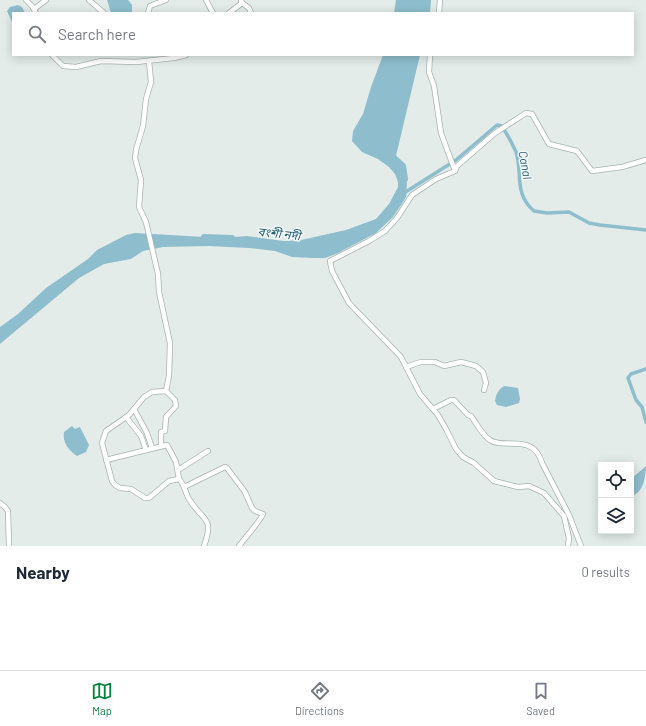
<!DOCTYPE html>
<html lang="en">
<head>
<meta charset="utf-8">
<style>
	body { margin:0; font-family:Barlow,"Noto Sans Bengali",sans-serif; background:#f6f6f7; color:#1f2937 }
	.controls { position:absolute; right:12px; bottom:12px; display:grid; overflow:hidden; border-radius:0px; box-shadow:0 2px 10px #0003 }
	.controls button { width:36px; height:36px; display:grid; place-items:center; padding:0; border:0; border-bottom:1px solid #e0e1e3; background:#fff; color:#1f2937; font:20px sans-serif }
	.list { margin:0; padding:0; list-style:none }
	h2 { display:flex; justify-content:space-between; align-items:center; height:52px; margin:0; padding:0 16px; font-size:17px }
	h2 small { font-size:13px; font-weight:400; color:#747a83 }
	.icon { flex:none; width:22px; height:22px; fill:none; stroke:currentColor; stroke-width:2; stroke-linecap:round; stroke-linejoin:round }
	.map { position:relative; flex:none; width:646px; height:546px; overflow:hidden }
	.search { position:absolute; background:#fff; box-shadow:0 2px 10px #0003; left:12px; right:12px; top:12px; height:44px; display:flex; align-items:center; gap:10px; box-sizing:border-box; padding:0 14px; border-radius:0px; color:#747a83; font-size:15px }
	.sheet { height:124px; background:#fff }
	nav { display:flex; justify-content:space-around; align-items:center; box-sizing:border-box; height:56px; border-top:1px solid #e0e1e3; background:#fff; font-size:11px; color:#747a83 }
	nav a { display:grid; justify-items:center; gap:2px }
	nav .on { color:#0b8043 }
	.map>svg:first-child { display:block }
	.water { fill:#8ebecd }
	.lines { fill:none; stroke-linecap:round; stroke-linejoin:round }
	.canal { stroke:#8ebecd; stroke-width:3.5 }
	.river { stroke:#8ebecd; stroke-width:6 }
	.minor-casing { stroke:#a6b4b0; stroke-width:6 }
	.minor { stroke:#fff; stroke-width:4.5 }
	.labels { text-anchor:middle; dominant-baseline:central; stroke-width:3; stroke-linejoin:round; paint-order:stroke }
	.water-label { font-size:12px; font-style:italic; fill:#215f74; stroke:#f3f8f6 }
</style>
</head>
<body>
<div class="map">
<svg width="646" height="546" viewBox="0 0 646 546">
	<rect width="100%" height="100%" fill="#e3ece9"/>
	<g class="water">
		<polygon points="107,0 128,0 132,5 132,13 111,13"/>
		<polygon points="396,0 431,0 430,13 394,13"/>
		<polygon points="18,5 22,7 25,13 13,13 13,24 7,11 10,7"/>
		<polygon points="383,55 420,55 395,160 404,173 407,182 406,197 403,202 393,217 376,233 336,254 325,258 312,258 292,257 275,251 249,248 209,246 163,247 143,251 131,259 104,264 79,278 0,344 0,327 18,314 46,288 88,259 97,250 126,235 135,233 222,238 247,236 284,241 301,240 346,230 376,219 389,204 398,187 398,182 395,174 389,167 378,159 362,152 352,141 353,131 363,114 371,87"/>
		<path d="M504,386l14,2 2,11 -1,4 -13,4 -9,-2 -2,-4c1,-7 3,-11 9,-15z"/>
		<path d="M72,426l3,3 5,-2 9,18 -3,7 -9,4c-8,-5 -15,-14 -13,-24z"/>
		<path d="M646,466c0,9 -3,27 -13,29l-2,-2v-14z"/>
	</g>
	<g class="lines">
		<g class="canal">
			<path d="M404,193l52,-33 41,-35 5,1c5,8 10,17 14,26 7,20 -3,41 18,59l13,2 22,-1 20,11 11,2 46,5"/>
			<polyline points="646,369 631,374 628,378 636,400 642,407 646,422"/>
		</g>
		<g class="river">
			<polyline points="390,154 403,166 405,179"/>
			<polyline points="204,237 232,238"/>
		</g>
		<g class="minor-casing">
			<g id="minor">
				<polyline points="26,0 32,6 36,13"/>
				<polyline points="89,0 104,13"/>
				<polyline points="206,0 213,13"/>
				<polyline points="241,0 242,3 249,8 251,13"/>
				<polyline points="34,9 46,0"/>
				<polyline points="148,13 150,6 166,0"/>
				<polyline points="229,13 242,3"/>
				<polyline points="439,13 440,0"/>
				<polyline points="52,55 63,66 76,67 101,61 136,62 174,58 186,55"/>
				<polyline points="430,55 429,72 434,86 441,133 455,171"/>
				<path d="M149,61l2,21 -5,17 -3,27 -7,24 -1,8 6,22 -2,27 7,15 12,52 1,18 11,51 -1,33 -3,15 -14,1 -8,5 -15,18 -23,16 -4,12 10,38 3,4 5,3 11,1 14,9h4l20,-17 10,-2c6,6 6,14 10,20 13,22 26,17 15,47"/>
				<polyline points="406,367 421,362 435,362 444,366 461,362 476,366 483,372 486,383 484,390"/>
				<polyline points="134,409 147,433 152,448"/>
				<path d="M433,409l18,-9h3l14,15 3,1c6,8 11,19 19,24 14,10 43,-8 52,23l27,52 12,31"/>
				<polyline points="126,417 141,436 146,450"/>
				<polyline points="161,446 161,432 165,431 166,417 176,406 175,400 166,391"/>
				<polyline points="106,460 167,445 176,462 179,479"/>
				<polyline points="178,470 208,451"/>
				<path d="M184,487l41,-20 2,1 18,24 7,16 3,3 8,3c0,3 -21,28 -24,32"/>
				<polyline points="0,503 5,507 8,511 9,546"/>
				<polyline points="568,546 569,538 564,516 544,493 529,486 518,487 494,481 474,463 463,457 456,449 446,429 438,415 420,394 401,357 349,303 332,271 330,261 369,241 385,231 397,218 412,195 436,179 455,171 457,166 495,133 526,113 532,114 549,144 577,151 592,171 622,167 646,160"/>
			</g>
		</g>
		<use href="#minor" class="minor"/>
	</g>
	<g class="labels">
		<g class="water-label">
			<text transform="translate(526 165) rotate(80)">Canal</text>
			<text transform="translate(279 233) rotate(6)">বংশী নদী</text>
		</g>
	</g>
</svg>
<div class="controls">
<button><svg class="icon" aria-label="locate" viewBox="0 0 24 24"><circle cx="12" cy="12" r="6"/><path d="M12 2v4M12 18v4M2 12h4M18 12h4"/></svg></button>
<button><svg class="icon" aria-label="layers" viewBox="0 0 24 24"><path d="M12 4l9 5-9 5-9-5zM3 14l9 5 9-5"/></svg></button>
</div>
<div class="search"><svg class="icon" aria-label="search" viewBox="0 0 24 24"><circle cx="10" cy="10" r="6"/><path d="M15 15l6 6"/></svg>Search here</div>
</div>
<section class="sheet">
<h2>Nearby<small>0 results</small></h2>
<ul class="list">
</ul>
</section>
<nav>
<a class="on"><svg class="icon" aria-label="map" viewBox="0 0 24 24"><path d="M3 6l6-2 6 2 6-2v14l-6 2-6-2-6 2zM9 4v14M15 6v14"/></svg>Map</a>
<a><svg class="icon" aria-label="directions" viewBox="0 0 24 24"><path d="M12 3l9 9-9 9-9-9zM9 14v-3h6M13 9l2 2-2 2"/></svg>Directions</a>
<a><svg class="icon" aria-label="saved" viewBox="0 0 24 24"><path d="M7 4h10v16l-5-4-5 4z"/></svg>Saved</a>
</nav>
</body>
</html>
